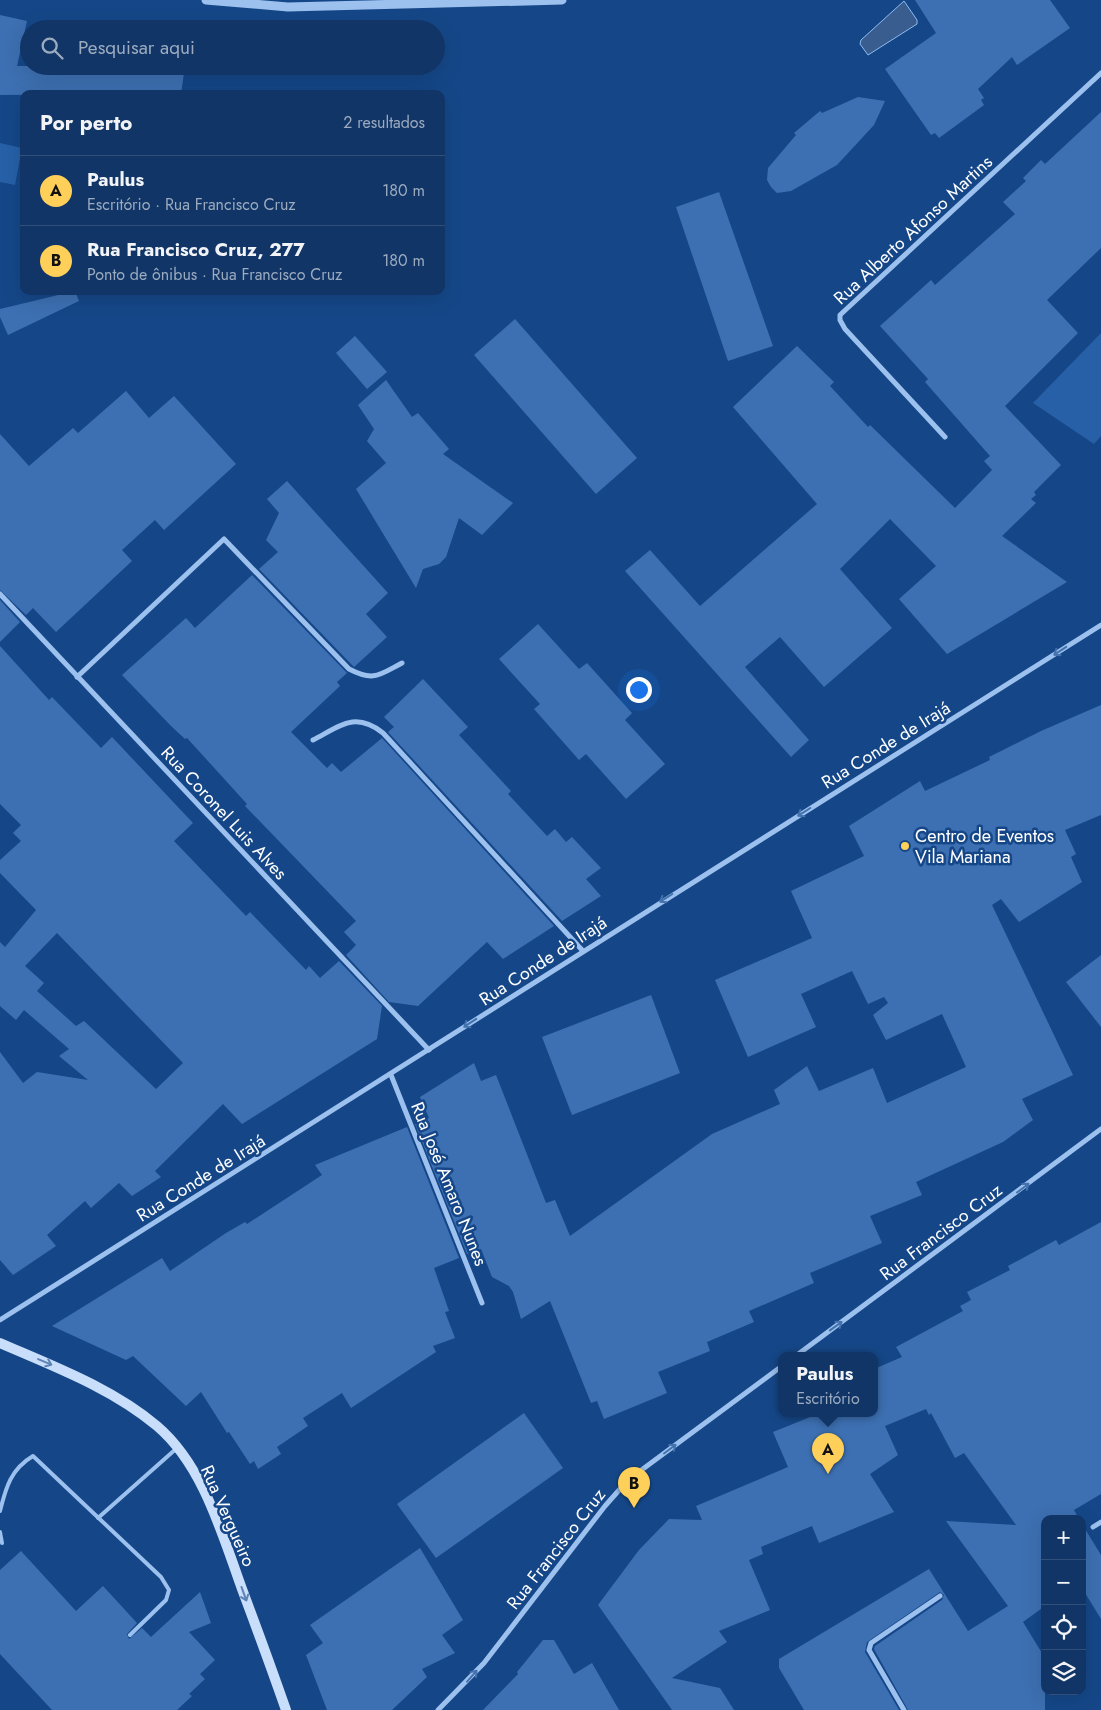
<!DOCTYPE html>
<html lang="pt">
<head>
<meta charset="utf-8">
<style>
	body { margin:0; font-family:Jost,sans-serif; background:#1e406f; color:#f1f3f6 }
	.controls { position:absolute; right:15px; bottom:15px; display:grid; overflow:hidden; border-radius:10px; box-shadow:0 5px 20px #0002 }
	.controls button { width:45px; height:45px; display:grid; place-items:center; padding:0; border:0; border-bottom:1px solid #30507a; background:#103566; color:#f1f3f6; font:25px sans-serif }
	.you { position:absolute; left:638px; top:689px; width:18px; height:18px; margin:-12px; border:4px solid #fff; border-radius:50%; background:#1a73e8; box-shadow:0 0 0 8px #1a73e833 }
	.badge { display:grid; place-items:center; width:32px; height:32px; border-radius:50%; background:#ffd059; color:#111; font-size:16px; font-weight:700 }
	.pin { position:absolute; translate:-50% -41px; filter:drop-shadow(0 1px 2px #0008) }
	.pin::after { content:''; position:absolute; top:26px; width:18px; height:15px; background:inherit; clip-path:polygon(0 0,100% 0,50% 100%) }
	.popup { position:absolute; left:778px; top:1352px; width:100px; height:65px; box-sizing:border-box; display:grid; place-content:center; border-radius:10px; background:#103566; filter:drop-shadow(0 1px 4px #0005); font-size:16px; white-space:nowrap; color:#9cabbf }
	.popup b { font-size:19px; color:#f1f3f6 }
	.popup::after { content:''; position:absolute; left:50%; top:100%; margin-left:-10px; border:10px solid transparent; border-top-color:#103566 }
	.list { margin:0; padding:0; list-style:none }
	h2 { display:flex; justify-content:space-between; align-items:center; height:65px; margin:0; padding:0 20px; font-size:21px }
	h2 small { font-size:16px; font-weight:400; color:#9cabbf }
	.list li { display:grid; grid-template-columns:32px 1fr auto; gap:15px; align-items:center; box-sizing:border-box; height:70px; padding:0 20px; border-top:1px solid #30507a }
	.list b { display:block; font-size:19px; white-space:nowrap }
	.list p { margin:0; font-size:16px; white-space:nowrap; color:#9cabbf }
	.list em { font-size:16px; font-style:normal; color:#9cabbf }
	.icon { flex:none; width:28px; height:28px; fill:none; stroke:currentColor; stroke-width:2; stroke-linecap:round; stroke-linejoin:round }
	.map { position:relative; flex:none; width:1101px; height:1710px; overflow:hidden }
	.search { position:absolute; background:#103566; box-shadow:0 5px 20px #0002; left:20px; top:20px; width:425px; height:55px; display:flex; align-items:center; gap:12px; box-sizing:border-box; padding:0 18px; border-radius:28px; color:#9cabbf; font-size:19px }
	.panel { position:absolute; background:#103566; box-shadow:0 5px 20px #0002; left:20px; top:90px; width:425px; height:205px; border-radius:10px }
	.map>svg:first-child { display:block }
	.green { fill:#2760a7 }
	.water { fill:#385d8e; stroke:#8ebbf2 }
	.building { fill:#3d70b2; fill-rule:evenodd }
	.lines { fill:none; stroke-linecap:round; stroke-linejoin:round }
	.service { stroke:#9cc1ef; stroke-width:4 }
	.minor { stroke:#9cc1ef; stroke-width:5 }
	.tertiary { stroke:#9cc1ef; stroke-width:9 }
	.secondary { stroke:#c9defa; stroke-width:10 }
	.oneway { stroke:#4472ac }
	.oneway2 { stroke:#5d83b6 }
	.poi-dot { fill:#ffd059; stroke:#154788; stroke-width:2 }
	.labels { text-anchor:middle; dominant-baseline:central; stroke-width:5; stroke-linejoin:round; paint-order:stroke }
	.street-label { font-size:18px; fill:#fff; stroke:#154788 }
	.poi-label { font-size:18px; fill:#fff; stroke:#154788; text-anchor:start }
</style>
</head>
<body>
<div class="map">
<svg width="1101" height="1710" viewBox="0 0 1101 1710">
	<rect width="100%" height="100%" fill="#154788"/>
	<g class="green">
		<polygon points="0,143 22,148 15,185 0,182"/>
		<polygon points="1101,333 1101,436 1094,444 1033,403"/>
	</g>
	<polygon class="water" points="904,1 917,20 917,24 868,55 860,44 861,40"/>
	<g class="building">
		<polygon points="915,0 1050,0 1070,28 1017,65 1012,57 978,89 984,98 981,100 984,105 939,138 935,133 931,135 885,69 936,33"/>
		<polygon points="0,15 27,21 17,66 185,66 181,94 0,95"/>
		<polygon points="858,97 885,101 874,125 837,165 791,191 777,193 771,187 767,180 768,168 796,135 794,133 820,111 822,113"/>
		<polygon points="1101,112 1101,248 1047,300 1078,333 1005,406 1061,465 1034,492 1036,495 1031,499 1036,503 1002,536 1067,582 947,654 899,599 936,566 890,519 840,569 892,628 824,687 780,637 745,667 809,740 791,757 625,571 650,550 700,606 817,504 733,407 797,346 834,382 830,386 868,427 870,425 955,508 992,470 984,461 990,456 925,382 928,379 880,326 931,280 935,285 1015,214 1003,202 1026,181 1023,178 1041,160 1045,164"/>
		<polygon points="719,192 773,346 728,361 676,207"/>
		<polygon points="75,291 79,301 8,335 0,317 0,309"/>
		<polygon points="515,319 637,458 596,494 474,355"/>
		<polygon points="355,336 387,372 367,389 336,353"/>
		<polygon points="386,380 412,417 418,413 449,449 443,454 513,503 482,535 459,518 446,557 439,564 423,569 416,588 356,489 386,463 367,441 374,429 358,405"/>
		<polygon points="126,391 149,418 174,396 236,464 164,530 155,520 122,550 132,561 56,632 33,608 26,615 0,590 0,434 29,466 73,428 78,433"/>
		<polygon points="287,481 388,593 366,614 387,637 354,667 259,569 278,552 266,540 279,513 267,499"/>
		<polygon points="252,575 347,673 337,682 340,686 291,732 327,768 332,763 341,772 382,738 554,926 503,959 487,942 418,1006 389,1002 346,955 356,945 344,932 356,921 245,806 247,804 187,738 185,739 171,726 122,675 186,618 195,628"/>
		<polygon points="0,600 20,622 0,642"/>
		<polygon points="538,624 579,669 587,663 632,713 625,720 665,764 626,799 586,754 579,760 534,709 540,704 499,659"/>
		<path d="M0,646l49,54 3,-3 49,51 11,-11 81,86 -19,18 72,75 4,-4 56,58 3,-4 11,12 19,-17 43,45 -5,33 -135,85 -19,-20 -68,67 6,6 -29,19 -13,-13 -28,25 -6,-7 -38,34 9,11 -43,29 -13,-15v-208l23,31 14,-11 51,8 -29,-24 10,-7 -45,-39 -8,10 -16,-14v-64l5,5 31,-37 -36,-37v-13l21,-19 -8,-8 8,-8 -21,-21zM57,933l126,130 -27,26 -72,-68 -8,5 -39,-35 7,-8 -19,-17z"/>
		<polygon points="423,679 468,727 459,735 511,791 508,794 547,836 555,829 566,842 572,837 601,868 586,879 601,896 562,921 388,732 394,727 384,717"/>
		<polygon points="1101,705 1101,815 1065,830 1076,854 1071,857 1082,882 1019,922 1001,899 992,905 1073,1075 1022,1099 1033,1120 1003,1142 916,1182 922,1195 870,1216 882,1243 810,1273 814,1283 749,1311 754,1322 707,1342 710,1351 658,1372 667,1393 604,1419 597,1401 591,1403 550,1301 521,1319 513,1292 509,1286 492,1277 481,1249 467,1254 415,1124 429,1118 420,1097 474,1063 481,1081 496,1075 546,1203 555,1200 570,1236 712,1134 780,1104 774,1090 807,1066 819,1091 873,1068 887,1103 966,1067 942,1014 886,1040 873,1015 888,1003 884,997 868,1004 852,971 801,994 816,1027 748,1057 715,980 812,938 791,891 864,856 849,826 920,781 925,791 990,760 989,757 1041,731"/>
		<polygon points="1101,955 1101,1027 1066,982"/>
		<polygon points="651,995 680,1073 572,1115 542,1037"/>
		<polygon points="407,1127 459,1258 434,1268 449,1311 445,1312 455,1338 433,1346 436,1352 351,1408 342,1393 303,1418 308,1426 277,1447 281,1454 258,1469 254,1461 250,1464 229,1432 227,1433 201,1392 186,1406 133,1356 126,1360 52,1326 162,1258 170,1271 226,1233 245,1222 247,1224 322,1175 315,1165"/>
		<polygon points="1101,1222 1101,1494 1074,1510 1079,1519 1045,1519 1045,1606 1023,1622 1045,1658 1045,1710 908,1710 874,1649 875,1646 942,1600 944,1595 940,1592 867,1642 865,1652 899,1710 804,1710 779,1668 779,1659 929,1569 968,1631 1008,1606 946,1521 1016,1525 964,1453 955,1458 931,1413 929,1415 926,1409 885,1426 898,1455 870,1474 894,1512 819,1543 812,1526 761,1547 763,1554 749,1560 770,1610 719,1631 727,1642 672,1678 720,1688 734,1710 672,1710 598,1605 639,1550 669,1519 702,1520 696,1506 788,1467 773,1432 820,1413 874,1413 874,1369 902,1357 896,1347 963,1311 960,1306 971,1300 967,1292 1010,1270 1008,1266 1056,1240 1059,1245"/>
		<polygon points="524,1413 563,1468 436,1558 397,1504"/>
		<polygon points="1082,1524 1101,1555 1101,1619 1082,1588"/>
		<polygon points="420,1548 463,1620 442,1635 455,1653 422,1669 427,1677 392,1710 327,1710 306,1655 323,1643 310,1625"/>
		<polygon points="21,1551 76,1611 103,1586 137,1623 127,1634 129,1639 142,1628 151,1637 200,1592 211,1623 189,1632 215,1660 200,1674 205,1679 189,1694 192,1696 177,1710 52,1710 0,1654 0,1570"/>
		<polygon points="543,1640 554,1640 574,1674 592,1663 619,1710 483,1710 518,1674 517,1672"/>
	</g>
	<g class="lines">
		<g class="service">
			<path d="M0,1511c6,-24 11,-42 33,-55l128,121 8,13 -3,10 -36,35"/>
			<polyline points="98,1518 177,1448"/>
			<polyline points="0,1532 2,1543"/>
		</g>
		<g class="minor">
			<polyline points="945,437 845,329 840,320 840,315 1101,73"/>
			<polyline points="0,594 429,1050"/>
			<path d="M77,677l147,-138 125,130c25,13 30,6 53,-6"/>
			<path d="M313,740c27,-14 42,-29 70,-7l200,218"/>
			<polyline points="391,1075 482,1303"/>
			<polyline points="0,1320 1101,625"/>
			<polyline points="797,1355 1101,1129"/>
			<polyline points="1093,1527 1101,1522"/>
			<polyline points="438,1710 484,1663 605,1506 628,1480 782,1366"/>
			<polyline points="904,1710 869,1650 871,1643 940,1596"/>
		</g>
		<polyline class="tertiary" points="206,0 288,7 562,0"/>
		<path class="secondary" d="M0,1343c53,23 112,45 157,83 46,39 65,108 85,163 15,40 30,81 44,121"/>
	</g>
	<defs><path id="oneway-shaft" d="M-6 0H5M1.5-3L5.5 0L1.5 3" fill="none" stroke-width="1.6" stroke-linecap="round" stroke-linejoin="round" transform="scale(1.25)"/></defs>
	<g class="oneway">
		<use href="#oneway-shaft" transform="translate(1060 651) rotate(147)"/>
		<use href="#oneway-shaft" transform="translate(804 812) rotate(148)"/>
		<use href="#oneway-shaft" transform="translate(666 898) rotate(148)"/>
		<use href="#oneway-shaft" transform="translate(470 1023) rotate(147)"/>
		<use href="#oneway-shaft" transform="translate(1023 1188) rotate(-37)"/>
		<use href="#oneway-shaft" transform="translate(836 1326) rotate(-36)"/>
		<use href="#oneway-shaft" transform="translate(670 1449) rotate(-37)"/>
		<use href="#oneway-shaft" transform="translate(472 1676) rotate(-49)"/>
	</g>
	<g class="oneway2">
		<use href="#oneway-shaft" transform="translate(45 1362) rotate(23)"/>
		<use href="#oneway-shaft" transform="translate(244 1594) rotate(70)"/>
	</g>
	<circle class="poi-dot" cx="905" cy="846" r="5"/>
	<g class="labels">
		<g class="street-label">
			<text transform="translate(913 230) rotate(-43)">Rua Alberto Afonso Martins</text>
			<text transform="translate(886 745) rotate(-32)">Rua Conde de Irajá</text>
			<text transform="translate(224 813) rotate(47)">Rua Coronel Luis Alves</text>
			<text transform="translate(543 961) rotate(-33)">Rua Conde de Irajá</text>
			<text transform="translate(201 1178) rotate(-32)">Rua Conde de Irajá</text>
			<text transform="translate(449 1184) rotate(68)">Rua José Amaro Nunes</text>
			<text transform="translate(941 1232) rotate(-37)">Rua Francisco Cruz</text>
			<text transform="translate(228 1516) rotate(66)">Rua Vergueiro</text>
			<text transform="translate(556 1549) rotate(-52)">Rua Francisco Cruz</text>
		</g>
		<g class="poi-label">
			<text x="915" y="836">Centro de Eventos<tspan x="915" dy="21">Vila Mariana</tspan></text>
		</g>
	</g>
</svg>
<div class="controls">
<button>+</button>
<button>−</button>
<button><svg class="icon" aria-label="locate" viewBox="0 0 24 24"><circle cx="12" cy="12" r="6"/><path d="M12 2v4M12 18v4M2 12h4M18 12h4"/></svg></button>
<button><svg class="icon" aria-label="layers" viewBox="0 0 24 24"><path d="M12 4l9 5-9 5-9-5zM3 14l9 5 9-5"/></svg></button>
</div>
<div class="you"></div>
<div class="pin badge" style="left:828px;top:1474px">A</div>
<div class="popup"><b>Paulus</b>Escritório</div>
<div class="pin badge" style="left:634px;top:1508px">B</div>
<div class="search"><svg class="icon" aria-label="search" viewBox="0 0 24 24"><circle cx="10" cy="10" r="6"/><path d="M15 15l6 6"/></svg>Pesquisar aqui</div>
<section class="panel">
<h2>Por perto<small>2 resultados</small></h2>
<ul class="list">
<li><span class="badge">A</span><div><b>Paulus</b><p>Escritório · Rua Francisco Cruz</p></div><em>180 m</em></li>
<li><span class="badge">B</span><div><b>Rua Francisco Cruz, 277</b><p>Ponto de ônibus · Rua Francisco Cruz</p></div><em>180 m</em></li>
</ul>
</section>
</div>
</body>
</html>
